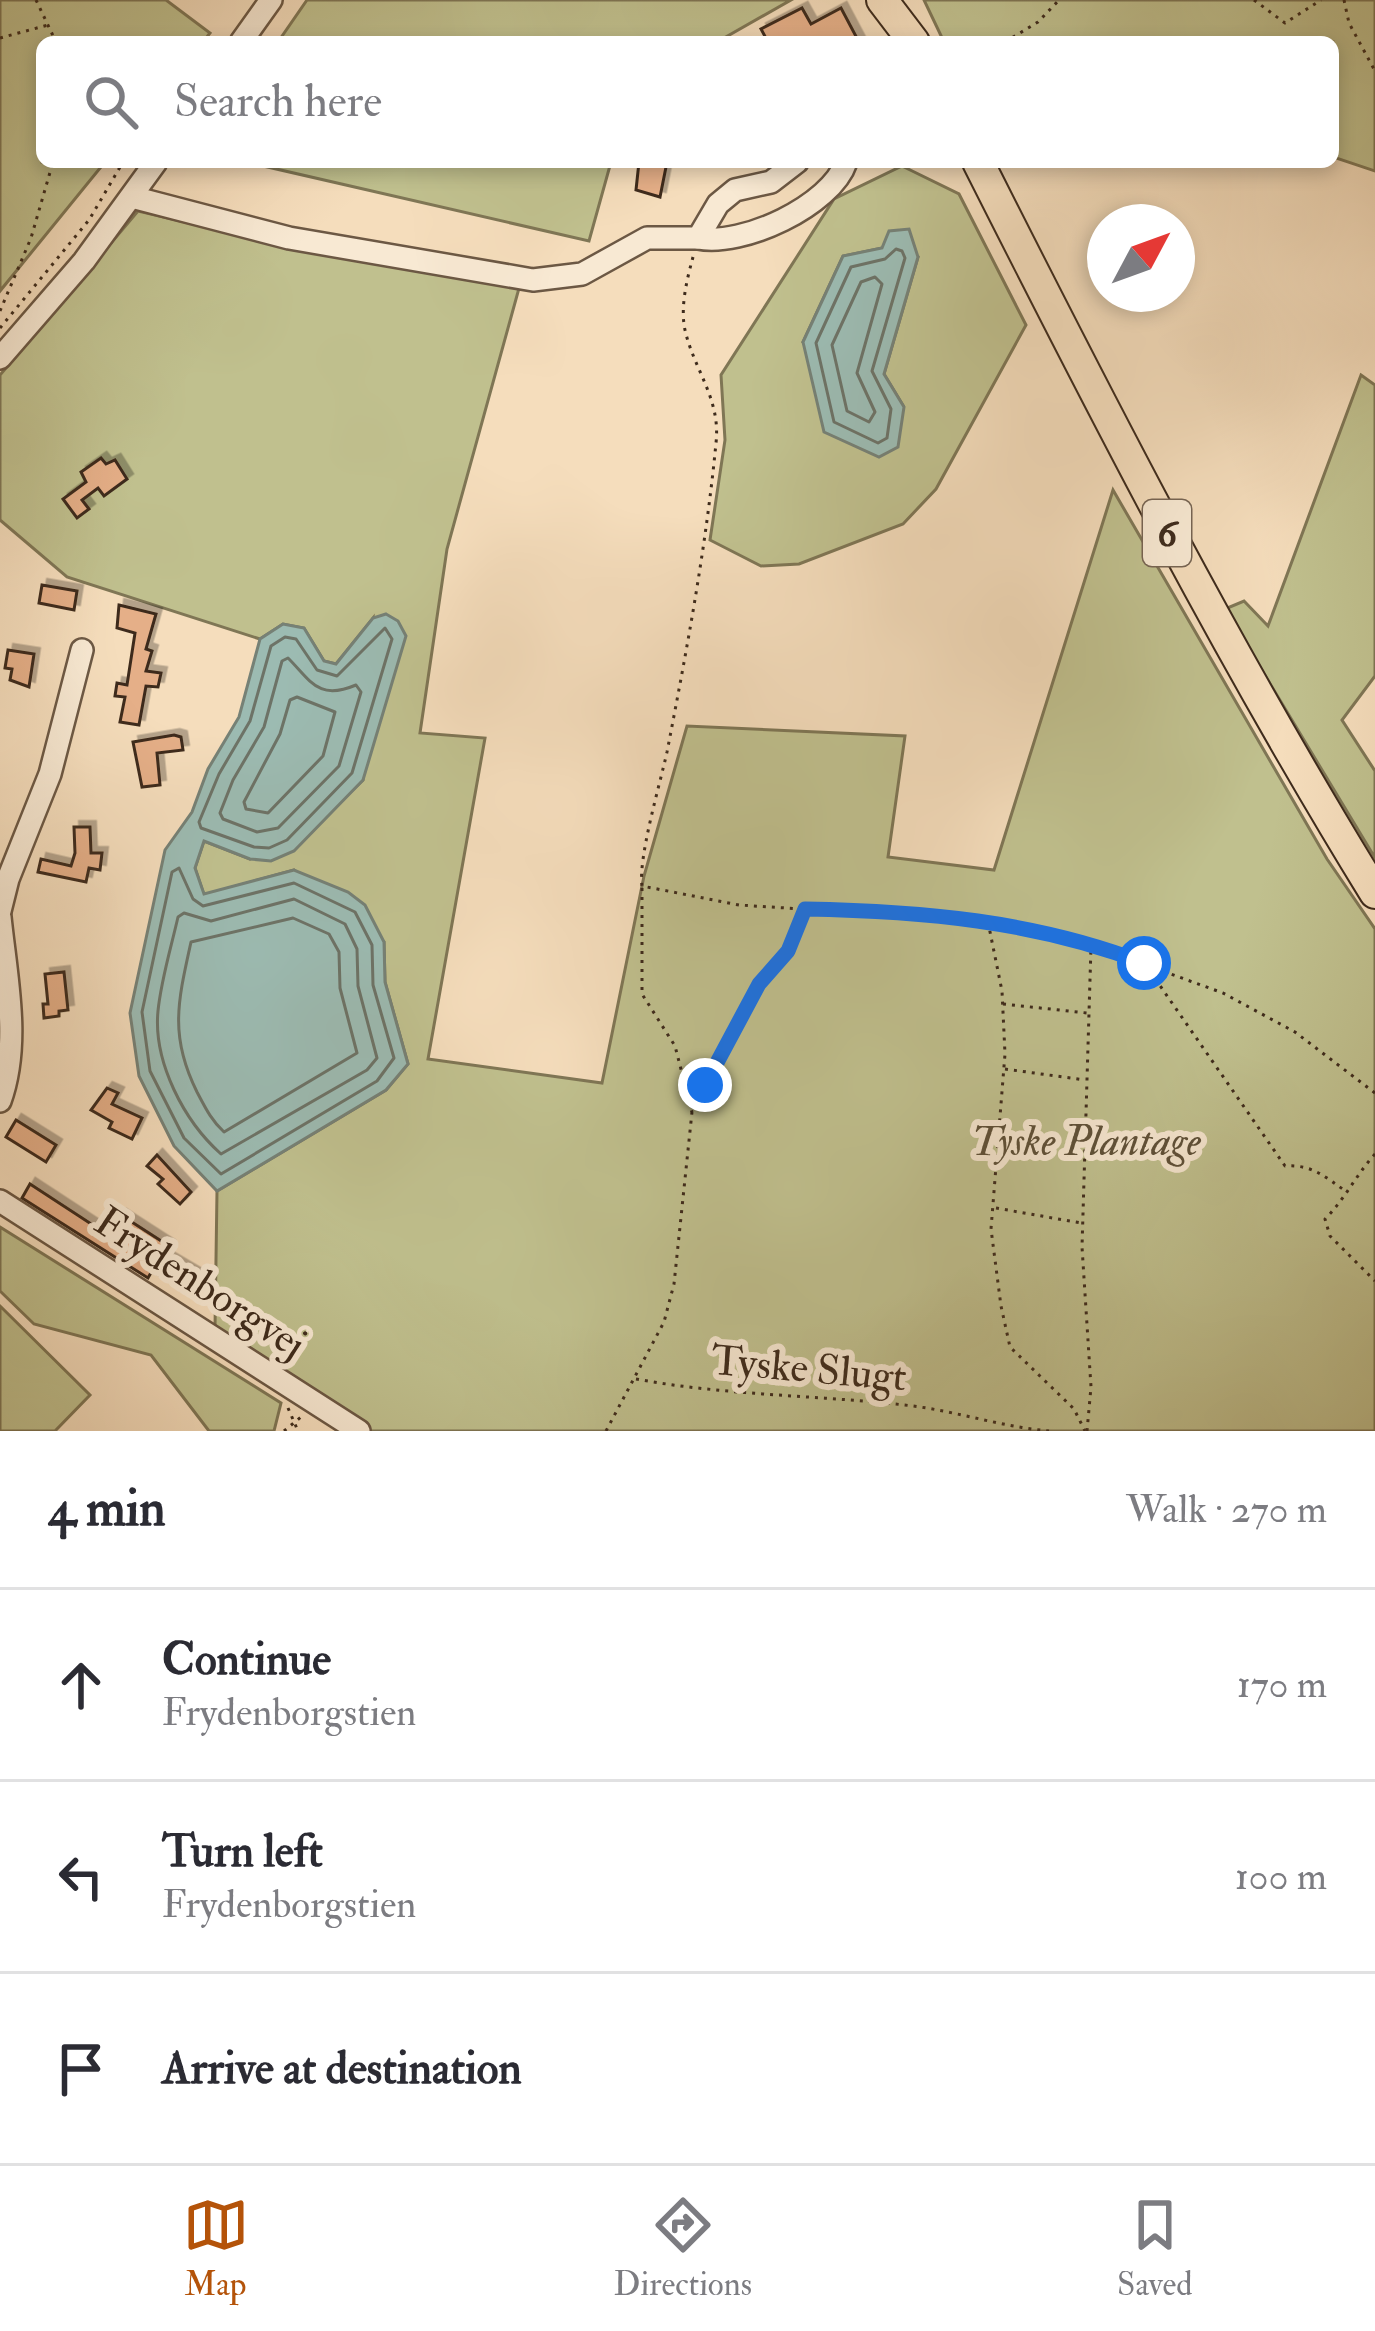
<!DOCTYPE html>
<html lang="en">
<head>
<meta charset="utf-8">
<style>
	body { margin:0; font-family:"IM FELL Double Pica",serif; background:#f2f2f3; color:#2b2b33 }
	.compass { position:absolute; left:1087px; top:204px; width:108px; height:108px; border-radius:50%; background:#fff; box-shadow:0 6px 18px #0003; rotate:49deg }
	.stop { position:absolute; width:36px; height:36px; margin:-27px; border:9px solid #1a73e8; border-radius:50%; background:#fff }
	.stop.end { background:#1a73e8; border-color:#fff; box-shadow:0 3px 12px #0008 }
	.list { margin:0; padding:0; list-style:none }
	h2 { display:flex; justify-content:space-between; align-items:center; height:156px; margin:0; padding:0 48px; font-size:51px }
	h2 small { font-size:39px; font-weight:400; color:#7c7c81 }
	.list li { display:grid; grid-template-columns:78px 1fr auto; gap:36px; align-items:center; box-sizing:border-box; height:192px; padding:0 48px; border-top:3px solid #e1e1e2 }
	.list b { display:block; font-size:45px; white-space:nowrap }
	.list p { margin:0; font-size:39px; white-space:nowrap; color:#7c7c81 }
	.list em { font-size:39px; font-style:normal; color:#7c7c81 }
	.icon { flex:none; width:66px; height:66px; fill:none; stroke:currentColor; stroke-width:2; stroke-linecap:round; stroke-linejoin:round }
	.map { position:relative; flex:none; width:1375px; height:1431px; overflow:hidden }
	.search { position:absolute; background:#fff; box-shadow:0 6px 18px #0003; left:36px; right:36px; top:36px; height:132px; display:flex; align-items:center; gap:30px; box-sizing:border-box; padding:0 42px; border-radius:18px; color:#7c7c81; font-size:45px }
	.sheet { height:732px; background:#fff }
	nav { display:flex; justify-content:space-around; align-items:center; box-sizing:border-box; height:168px; border-top:3px solid #e1e1e2; background:#fff; font-size:33px; color:#7c7c81 }
	nav a { display:grid; justify-items:center; gap:6px }
	nav .on { color:#b45309 }
	.map>svg:first-child { display:block }
	.green { fill:#c0c08e; stroke:#7f7655; stroke-width:3; fill-rule:evenodd }
	.water { fill:#9cbbb2; stroke:#768176; stroke-width:3 }
	.lines { fill:none; stroke-linecap:round; stroke-linejoin:round }
	.shore { stroke:#6d7367; stroke-width:3 }
	.building { fill:#e5af88; stroke:#3e2b1c; stroke-width:3; filter:url(#shadow) }
	.minor-casing { stroke:#6c5844; stroke-width:26 }
	.highway-casing { stroke:#3e2b1c; stroke-width:34 }
	.path { stroke:#3e2b1c; stroke-width:3; stroke-dasharray:3 6; stroke-linecap:butt }
	.minor { stroke:#f8e9d3; stroke-width:21 }
	.highway { stroke:#f5ddbc; stroke-width:30 }
	.route { stroke:#1a73e8; stroke-width:15 }
	.labels { text-anchor:middle; dominant-baseline:central; stroke-width:12; stroke-linejoin:round; paint-order:stroke }
	.shield { fill:#f8e9d3; stroke:#766453; stroke-width:3 }
	.shield-label { font-size:39px; font-weight:bold; fill:#3e2b1c }
	.park-label { font-size:42px; font-style:italic; fill:#5e5038; stroke:#f8e9d3 }
	.street-label { font-size:42px; fill:#3e2b1c; stroke:#f8e9d3 }
</style>
</head>
<body>
<div class="map">
<svg width="1375" height="1431" viewBox="0 0 1375 1431">
	<defs>
		<filter id="shadow"><feDropShadow dx="5.5" dy="-5.5" stdDeviation="0" flood-color="#0004"/></filter>
	</defs>
	<rect width="100%" height="100%" fill="#f5ddbc"/>
	<filter id="stains"><feTurbulence type="fractalNoise" baseFrequency=".00167" numOctaves="4"/><feColorMatrix values="0 0 0 0 .2 0 0 0 0 .09 0 0 0 0 .02 0 0 0 .5 -.17"/></filter>
	<radialGradient id="worn" r=".72"><stop offset=".6" stop-color="#630" stop-opacity="0"/><stop offset="1" stop-color="#630" stop-opacity=".3"/></radialGradient>
	<g class="green">
		<polygon points="0,0 166,0 210,33 203,42 42,42 42,162 105,162 0,291"/>
		<polygon points="307,0 791,0 717,42 278,42"/>
		<polygon points="924,0 1375,0 1375,171 1333,157 1333,42 944,42"/>
		<polygon points="246,162 611,162 589,241"/>
		<path d="M902,166l57,28 67,131 -90,164 -33,35 -104,40 -38,2 -51,-26 15,-100 -4,-65 113,-176zM882,248l36,9 -34,117 20,33 -101,-65 40,-86z"/>
		<polygon points="138,211 270,242 521,281 447,549 420,733 485,738 428,1059 602,1083 644,876 687,726 905,736 888,857 994,870 1113,490 1327,859 1375,929 1375,1431 370,1431 215,1328 217,1191 386,1090 408,1064 385,982 384,942 294,870 204,895 195,868 204,841 250,859 330,812 363,780 373,618 336,664 324,661 304,628 283,624 260,639 67,577 0,520 0,375"/>
		<polygon points="1361,375 1375,385 1375,676 1342,720 1375,771 1375,858 1225,609 1244,601 1268,626"/>
		<polygon points="0,1227 281,1403 274,1431 209,1431 151,1355 34,1324 0,1291"/>
		<polygon points="0,1306 90,1395 55,1431 0,1431"/>
	</g>
	<g class="water">
		<polygon points="909,229 918,257 884,374 904,407 898,447 879,457 824,432 803,342 843,256 882,248 889,231"/>
		<polygon points="386,614 398,621 406,636 363,780 294,851 271,861 250,859 204,841 195,868 204,894 294,870 348,892 365,905 384,942 385,982 408,1064 386,1090 217,1191 174,1146 139,1076 130,1013 165,850 192,812 208,769 239,717 260,639 283,624 304,628 324,661 336,664 373,618"/>
	</g>
	<g class="lines">
		<g class="shore">
			<polygon points="896,249 902,251 905,258 872,371 891,409 887,438 878,443 834,422 816,343 851,267 885,259"/>
			<polygon points="875,277 882,284 857,373 875,412 869,422 847,411 832,345 861,282"/>
			<polygon points="385,628 392,639 352,773 287,840 269,848 254,847 201,828 199,822 219,774 250,721 271,646 285,637 296,639 317,670 337,676"/>
			<path d="M288,658c23,23 30,43 68,27l5,7 -22,74 -61,62 -21,4 -34,-13 -3,-6 13,-33 31,-53 18,-66z"/>
			<polygon points="297,697 335,712 323,756 268,813 246,809 244,802 280,734 290,700"/>
			<polygon points="179,868 193,899 203,906 294,883 355,912 372,945 373,985 394,1058 377,1081 221,1174 184,1138 150,1071 142,1012 172,872"/>
			<path d="M294,899l51,25 12,25 1,37 19,72 -10,12 -146,84c-37,-33 -68,-92 -63,-143 3,-31 13,-63 20,-94l6,-4 27,8z"/>
			<path d="M293,918l36,16 10,18 1,36 17,65 -133,79c-13,-12 -19,-25 -27,-40 -28,-56 -19,-91 -6,-150z"/>
		</g>
	</g>
	<g class="building">
		<polygon points="802,8 811,24 841,8 859,42 768,42 761,29"/>
		<polygon points="639,162 667,162 660,197 636,190"/>
		<polygon points="101,458 106,464 115,460 127,479 104,496 98,488 82,500 89,509 77,518 63,499 86,482 81,472"/>
		<polygon points="42,585 77,591 74,610 39,603"/>
		<polygon points="119,605 156,614 146,649 152,651 146,671 161,673 158,687 146,686 139,725 120,722 125,697 115,696 117,683 127,685 135,633 117,628"/>
		<polygon points="8,650 34,654 29,687 10,680 12,669 5,668"/>
		<polygon points="174,735 181,737 183,750 157,753 160,785 142,787 133,742"/>
		<polygon points="74,827 90,827 91,853 102,853 100,870 89,868 86,882 38,872 41,859 71,866 75,853"/>
		<polygon points="64,972 68,1010 59,1011 59,1016 44,1018 43,1004 48,1004 45,974"/>
		<polygon points="107,1088 118,1093 112,1104 142,1118 132,1139 109,1128 112,1122 91,1110"/>
		<polygon points="16,1120 56,1145 46,1162 6,1137"/>
		<polygon points="157,1155 191,1192 180,1204 158,1184 163,1179 147,1166"/>
		<polygon points="30,1184 108,1235 121,1215 169,1246 163,1255 202,1278 192,1294 152,1271 148,1278 22,1198"/>
	</g>
	<g class="lines">
		<g class="minor-casing">
			<g id="minor">
				<polyline points="241,42 271,0"/>
				<polyline points="132,197 289,238 533,280 582,274 647,238 698,238 718,204 735,190 771,182 797,162"/>
				<path d="M698,238c44,9 133,-32 148,-76"/>
				<polyline points="0,358 84,261 156,162"/>
				<polyline points="0,911 8,879 50,774 82,650"/>
				<path d="M0,917c6,59 21,126 0,184"/>
				<polyline points="0,1201 359,1431"/>
			</g>
		</g>
		<g class="highway-casing">
			<g id="highway">
				<polyline points="882,0 914,42"/>
				<path d="M978,162c125,248 251,494 397,731"/>
			</g>
		</g>
		<g class="path">
			<polyline points="36,0 56,42"/>
			<polyline points="1254,0 1285,23 1321,0"/>
			<polyline points="1344,0 1349,23 1375,71"/>
			<polyline points="0,38 48,25"/>
			<polyline points="1005,42 1038,22 1059,0"/>
			<path d="M693,257c-6,22 -13,50 -8,73 9,40 36,69 31,113 -10,104 -29,206 -49,309 -7,32 -29,106 -25,134l97,19 63,4"/>
			<polyline points="0,311 31,238 53,162"/>
			<polyline points="0,328 89,220 123,162"/>
			<polyline points="642,888 642,994 675,1046 692,1112"/>
			<polyline points="988,922 1002,991 1005,1054 991,1229 1001,1306 1010,1347 1074,1409 1085,1431"/>
			<path d="M1145,964l140,202c28,-2 41,12 62,26"/>
			<polyline points="1003,1004 1087,1013"/>
			<polyline points="1005,1069 1085,1080"/>
			<polyline points="998,1146 1083,1156"/>
			<path d="M1375,1154c-19,21 -30,45 -50,65l5,17 45,45"/>
			<polyline points="996,1208 1081,1223"/>
			<path d="M636,1379c92,17 185,16 277,27 46,6 90,21 136,25"/>
			<polyline points="288,1408 298,1431"/>
			<polyline points="284,1431 301,1417"/>
			<polyline points="606,1431 664,1322 674,1284 692,1112 759,984 789,951 805,909 880,911 988,922 1069,937 1223,993 1295,1032 1375,1093"/>
			<polyline points="1087,1431 1091,1387 1082,1247 1091,946"/>
		</g>
		<use href="#minor" class="minor"/>
		<use href="#highway" class="highway"/>
	</g>
	<g class="lines">
		<path class="route" d="M705,1085l54,-101 29,-33 17,-42c116,2 231,12 339,54"/>
	</g>
	<g class="labels">
		<rect class="shield" x="1143" y="500" width="48" height="66" rx="9"/>
		<g class="shield-label">
			<text x="1167" y="533">6</text>
		</g>
		<g class="park-label">
			<text x="1086" y="1142">Tyske Plantage</text>
		</g>
		<g class="street-label">
			<text transform="translate(200 1283) rotate(33)">Frydenborgvej</text>
			<text transform="translate(809 1369) rotate(5)">Tyske Slugt</text>
		</g>
	</g>
	<rect width="100%" height="100%" filter="url(#stains)"/>
	<rect width="100%" height="100%" fill="url(#worn)"/>
</svg>
<svg class="compass" viewBox="-18 -18 36 36"><path d="M0-13l5 13h-10z" fill="#e53935"/><path d="M0 13l5-13h-10z" fill="#7c7c81"/></svg>
<div class="stop" style="left:1144px;top:963px"></div>
<div class="stop end" style="left:705px;top:1085px"></div>
<div class="search"><svg class="icon" aria-label="search" viewBox="0 0 24 24"><circle cx="10" cy="10" r="6"/><path d="M15 15l6 6"/></svg>Search here</div>
</div>
<section class="sheet">
<h2>4 min<small>Walk · 270 m</small></h2>
<ul class="list">
<li><svg class="icon" aria-label="ahead" viewBox="0 0 24 24"><path d="M12 20V5M6 11l6-6 6 6"/></svg><div><b>Continue</b><p>Frydenborgstien</p></div><em>170 m</em></li>
<li><svg class="icon" aria-label="left" viewBox="0 0 24 24"><path d="M17 20v-9H6M10 6l-5 5 5 5"/></svg><div><b>Turn left</b><p>Frydenborgstien</p></div><em>100 m</em></li>
<li><svg class="icon" aria-label="arrive" viewBox="0 0 24 24"><path d="M6 21V4h12l-3 4 3 4H6"/></svg><div><b>Arrive at destination</b></div></li>
</ul>
</section>
<nav>
<a class="on"><svg class="icon" aria-label="map" viewBox="0 0 24 24"><path d="M3 6l6-2 6 2 6-2v14l-6 2-6-2-6 2zM9 4v14M15 6v14"/></svg>Map</a>
<a><svg class="icon" aria-label="directions" viewBox="0 0 24 24"><path d="M12 3l9 9-9 9-9-9zM9 14v-3h6M13 9l2 2-2 2"/></svg>Directions</a>
<a><svg class="icon" aria-label="saved" viewBox="0 0 24 24"><path d="M7 4h10v16l-5-4-5 4z"/></svg>Saved</a>
</nav>
</body>
</html>
